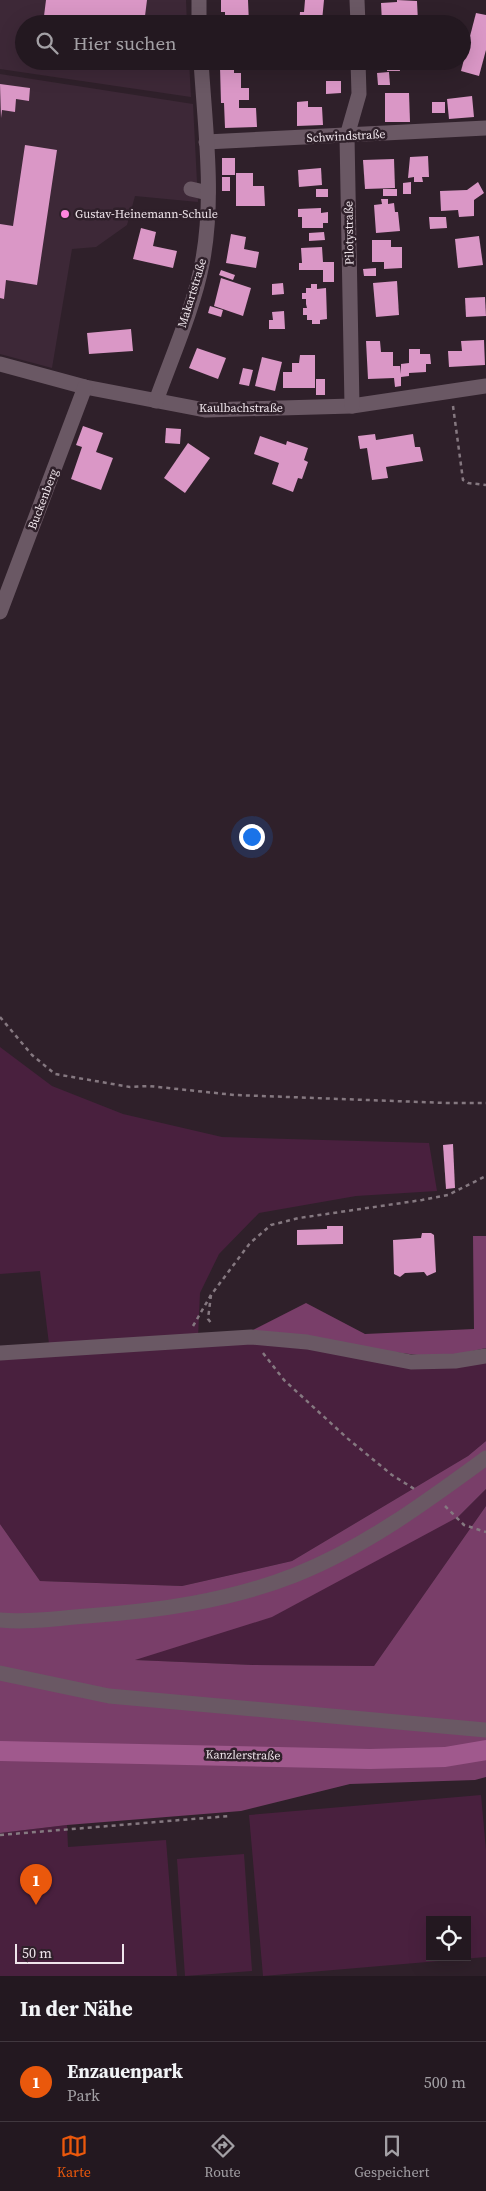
<!DOCTYPE html>
<html lang="de">
<head>
<meta charset="utf-8">
<style>
	body { margin:0; font-family:"Source Serif 4",serif; background:#2f252d; color:#f1f3f6 }
	.controls { position:absolute; right:15px; bottom:15px; display:grid; overflow:hidden; border-radius:0px; box-shadow:0 5px 20px #0002 }
	.controls button { width:45px; height:45px; display:grid; place-items:center; padding:0; border:0; border-bottom:1px solid #40373e; background:#231820; color:#f1f3f6; font:25px sans-serif }
	.scale { position:absolute; left:15px; bottom:12px; width:109px; box-sizing:border-box; padding-left:5px; border:2px solid #efe5eb; border-top:0; font-size:14px; line-height:18px; white-space:nowrap; color:#efe5eb; -webkit-text-stroke:4px #2f202a; paint-order:stroke }
	.you { position:absolute; left:251px; top:836px; width:18px; height:18px; margin:-12px; border:4px solid #fff; border-radius:50%; background:#1a73e8; box-shadow:0 0 0 8px #1a73e833 }
	.badge { display:grid; place-items:center; width:32px; height:32px; border-radius:50%; background:#ea580c; color:#fff; font-size:16px; font-weight:700 }
	.pin { position:absolute; translate:-50% -41px; filter:drop-shadow(0 1px 2px #0008) }
	.pin::after { content:''; position:absolute; top:26px; width:18px; height:15px; background:inherit; clip-path:polygon(0 0,100% 0,50% 100%) }
	.list { margin:0; padding:0; list-style:none }
	h2 { display:flex; justify-content:space-between; align-items:center; height:65px; margin:0; padding:0 20px; font-size:21px }
	h2 small { font-size:16px; font-weight:400; color:#a3a0a5 }
	.list li { display:grid; grid-template-columns:32px 1fr auto; gap:15px; align-items:center; box-sizing:border-box; height:80px; padding:0 20px; border-top:1px solid #40373e }
	.list b { display:block; font-size:19px; white-space:nowrap }
	.list p { margin:0; font-size:16px; white-space:nowrap; color:#a3a0a5 }
	.list em { font-size:16px; font-style:normal; color:#a3a0a5 }
	.icon { flex:none; width:28px; height:28px; fill:none; stroke:currentColor; stroke-width:2; stroke-linecap:round; stroke-linejoin:round }
	.map { position:relative; flex:none; width:486px; height:1976px; overflow:hidden }
	.search { position:absolute; background:#231820; box-shadow:0 5px 20px #0002; left:15px; right:15px; top:15px; height:55px; display:flex; align-items:center; gap:12px; box-sizing:border-box; padding:0 18px; border-radius:28px; color:#a3a0a5; font-size:19px }
	.sheet { height:145px; background:#231820 }
	nav { display:flex; justify-content:space-around; align-items:center; box-sizing:border-box; height:70px; border-top:1px solid #40373e; background:#231820; font-size:14px; color:#a3a0a5 }
	nav a { display:grid; justify-items:center; gap:2px }
	nav .on { color:#ea580c }
	.map>svg:first-child { display:block }
	.built { fill:#3d2837 }
	.green { fill:#49203e; fill-rule:evenodd }
	.forest { fill:#793e69 }
	.building { fill:#da97c6 }
	.lines { fill:none; stroke-linecap:round; stroke-linejoin:round }
	.path { stroke:#857880; stroke-width:2.5; stroke-dasharray:4 4; stroke-linecap:butt }
	.minor { stroke:#6a5864; stroke-width:15 }
	.major { stroke:#a0598d; stroke-width:20 }
	.poi-dot { fill:#ff85de; stroke:#2f202a; stroke-width:2 }
	.labels { text-anchor:middle; dominant-baseline:central; stroke-width:5; stroke-linejoin:round; paint-order:stroke }
	.street-label { font-size:12px; fill:#efe5eb; stroke:#2f202a }
	.poi-label { font-size:12px; fill:#efe5eb; stroke:#2f202a; text-anchor:start }
</style>
</head>
<body>
<div class="map">
<svg width="486" height="1976" viewBox="0 0 486 1976">
	<rect width="100%" height="100%" fill="#2f202a"/>
	<g class="built">
		<polygon points="0,0 186,0 187,24 24,24 24,61 189,61 191,97 0,69"/>
		<polygon points="0,74 193,104 198,202 135,196 127,225 96,247 72,249 52,368 0,354"/>
	</g>
	<g class="green">
		<polygon points="0,1047 52,1086 123,1114 222,1137 429,1143 437,1191 356,1196 259,1213 219,1254 200,1293 198,1338 442,1358 486,1348 486,1441 468,1456 292,1561 182,1586 40,1581 0,1524 0,1350 49,1344 40,1271 0,1274"/>
		<polygon points="486,1489 486,1506 374,1666 253,1665 133,1660 458,1517"/>
		<path d="M481,1795l5,55v107l-223,19 -14,-161zM430,1920h37v37h-37z"/>
		<polygon points="67,1825 68,1847 166,1840 177,1976 0,1976 0,1833"/>
		<polygon points="244,1854 252,1971 185,1976 177,1859"/>
	</g>
	<g class="forest">
		<polygon points="473,1236 486,1236 486,1348 442,1358 271,1337 253,1330 306,1303 365,1334 474,1329"/>
		<polygon points="486,1441 486,1489 458,1517 272,1617 135,1660 253,1665 374,1666 486,1506 486,1777 475,1780 350,1784 241,1811 67,1825 0,1833 0,1524 40,1581 182,1586 292,1561 468,1456"/>
	</g>
	<g class="building">
		<polygon points="46,0 147,0 144,24 43,24"/>
		<polygon points="221,0 248,0 249,24 225,24 225,12 221,12"/>
		<polygon points="305,0 324,0 322,21 299,24 300,12 304,12"/>
		<polygon points="397,0 417,1 418,22 382,23 381,3 397,2"/>
		<polygon points="476,13 486,15 486,50 479,76 461,71"/>
		<polygon points="99,61 138,61 137,68"/>
		<polygon points="227,61 252,61 252,66 234,66 234,73 241,73 241,88 249,88 249,100 239,100 239,108 256,108 257,127 225,128 224,103 221,103 220,67 227,67"/>
		<polygon points="387,61 399,61 400,71 387,71"/>
		<polygon points="389,72 390,85 378,85 377,73"/>
		<polygon points="326,81 341,81 341,93 326,94"/>
		<polygon points="0,84 30,88 29,101 16,99 15,112 2,110 1,118"/>
		<polygon points="385,93 409,93 410,122 385,122"/>
		<polygon points="472,96 474,117 449,119 447,99"/>
		<polygon points="308,101 308,107 322,107 323,125 297,126 297,102"/>
		<rect x="432" y="102" width="13" height="11"/>
		<polygon points="25,145 57,150 37,285 6,280 4,299 0,298 0,224 13,226"/>
		<polygon points="428,156 429,177 422,177 423,182 414,182 414,177 408,178 410,157"/>
		<rect x="222" y="158" width="13" height="17"/>
		<polygon points="394,159 395,188 365,189 363,160"/>
		<polygon points="321,168 322,185 299,187 298,170"/>
		<polygon points="236,173 253,173 253,186 264,186 265,206 236,206"/>
		<rect x="222" y="177" width="8" height="14"/>
		<polygon points="411,182 411,194 403,194 403,183"/>
		<polygon points="478,182 484,193 474,200 474,216 459,217 458,210 441,211 440,191 467,190"/>
		<rect x="316" y="189" width="12" height="8"/>
		<rect x="383" y="189" width="14" height="7"/>
		<polygon points="381,199 388,199 388,204 394,203 395,212 398,212 400,231 376,233 374,205 382,204"/>
		<polygon points="321,208 321,213 328,212 328,223 323,223 323,228 302,228 302,217 298,217 298,209"/>
		<polygon points="429,217 446,217 447,228 430,229"/>
		<polygon points="141,228 156,232 153,246 177,251 173,268 133,259"/>
		<polygon points="324,232 325,240 309,241 309,233"/>
		<polygon points="231,234 246,237 244,249 259,252 256,268 226,263"/>
		<polygon points="479,236 483,265 458,268 455,239"/>
		<polygon points="372,240 391,240 391,247 402,247 402,268 384,269 384,262 372,262"/>
		<polygon points="322,247 323,262 334,262 334,282 323,282 323,270 299,270 299,263 302,263 301,248"/>
		<polygon points="376,268 376,276 364,276 363,269"/>
		<polygon points="221,270 235,275 233,280 219,275"/>
		<polygon points="221,278 251,288 243,316 214,306"/>
		<polygon points="397,281 399,315 376,317 373,283"/>
		<polygon points="283,283 284,294 272,295 272,284"/>
		<polygon points="311,284 317,284 317,289 326,288 327,319 320,320 320,324 312,324 312,320 307,320 307,315 303,315 303,308 307,308 306,304 306,299 302,299 302,293 306,293 306,288 311,288"/>
		<polygon points="485,297 486,316 466,317 465,298"/>
		<polygon points="210,306 223,310 221,317 208,313"/>
		<polygon points="284,311 285,329 269,329 269,320 273,320 272,312"/>
		<polygon points="131,329 133,351 89,354 87,333"/>
		<polygon points="484,340 485,365 449,367 448,351 462,351 461,341"/>
		<polygon points="366,341 380,341 381,352 393,352 393,366 400,366 401,374 401,364 409,363 409,349 420,349 420,354 430,354 431,364 426,364 426,372 409,373 409,376 401,377 401,386 395,387 394,378 368,379"/>
		<polygon points="197,348 226,358 218,379 189,368"/>
		<polygon points="300,355 315,355 315,388 283,388 283,372 292,372 292,363 299,363"/>
		<polygon points="262,357 282,362 275,391 255,386"/>
		<polygon points="243,368 253,370 249,386 239,384"/>
		<rect x="316" y="379" width="9" height="16"/>
		<polygon points="83,426 103,433 96,452 113,458 101,490 71,479 82,447 76,445"/>
		<polygon points="166,428 181,429 180,444 165,443"/>
		<polygon points="375,434 376,440 413,434 415,447 420,447 423,461 386,467 388,478 372,480 367,448 360,449 358,436"/>
		<polygon points="260,436 286,445 287,441 308,448 304,460 308,462 302,479 298,478 293,492 272,484 279,463 254,454"/>
		<polygon points="188,443 210,458 185,493 164,478"/>
		<polygon points="453,1144 455,1188 446,1189 443,1145"/>
		<polygon points="327,1226 343,1226 343,1244 297,1245 297,1230 327,1229"/>
		<polygon points="422,1233 431,1233 434,1235 436,1272 427,1276 424,1272 405,1273 400,1277 394,1274 393,1240 421,1238"/>
	</g>
	<g class="lines">
		<g class="path">
			<polyline points="453,406 463,480 468,483 486,485"/>
			<polyline points="0,1017 32,1055 55,1074 130,1087 149,1086 235,1095 447,1103 486,1103"/>
			<polyline points="211,1295 208,1319 212,1324"/>
			<polyline points="193,1326 211,1295 250,1243 271,1225 299,1218 422,1200 448,1195 486,1176"/>
			<polyline points="263,1353 284,1380 347,1438 392,1475 416,1490"/>
			<polyline points="445,1506 464,1525 486,1532"/>
			<polyline points="0,1835 229,1816"/>
		</g>
		<g class="minor">
			<polyline points="199,0 199,24"/>
			<polyline points="357,0 358,24"/>
			<polyline points="206,142 486,128"/>
			<polyline points="191,189 208,193"/>
			<polyline points="0,364 85,387 205,410 352,406 486,386"/>
			<path d="M156,401c15,-42 38,-94 46,-137 13,-66 3,-136 -1,-203"/>
			<polyline points="352,406 347,136 359,94 358,61"/>
			<polyline points="0,612 85,387"/>
			<polyline points="0,1353 251,1337 307,1342 411,1362 455,1361 486,1356"/>
			<path d="M0,1620c29,3 59,-2 87,-4 70,-5 142,-15 208,-41 70,-28 131,-73 191,-117"/>
			<polyline points="0,1673 109,1696 486,1730"/>
		</g>
		<polyline class="major" points="0,1751 370,1759 445,1757 486,1750"/>
	</g>
	<circle class="poi-dot" cx="65" cy="214" r="5"/>
	<g class="labels">
		<g class="street-label">
			<text transform="translate(346 136) rotate(-3)">Schwindstraße</text>
			<text transform="translate(349 233) rotate(-91)">Pilotystraße</text>
			<text transform="translate(192 293) rotate(-73)">Makartstraße</text>
			<text x="241" y="408">Kaulbachstraße</text>
			<text transform="translate(43 499) rotate(-69)">Buckenberg</text>
			<text transform="translate(243 1755) rotate(1)">Kanzlerstraße</text>
		</g>
		<g class="poi-label">
			<text x="75" y="214">Gustav-Heinemann-Schule</text>
		</g>
	</g>
</svg>
<div class="controls">
<button><svg class="icon" aria-label="locate" viewBox="0 0 24 24"><circle cx="12" cy="12" r="6"/><path d="M12 2v4M12 18v4M2 12h4M18 12h4"/></svg></button>
</div>
<div class="scale">50 m</div>
<div class="you"></div>
<div class="pin badge" style="left:36px;top:1905px">1</div>
<div class="search"><svg class="icon" aria-label="search" viewBox="0 0 24 24"><circle cx="10" cy="10" r="6"/><path d="M15 15l6 6"/></svg>Hier suchen</div>
</div>
<section class="sheet">
<h2>In der Nähe<small></small></h2>
<ul class="list">
<li><span class="badge">1</span><div><b>Enzauenpark</b><p>Park</p></div><em>500 m</em></li>
</ul>
</section>
<nav>
<a class="on"><svg class="icon" aria-label="map" viewBox="0 0 24 24"><path d="M3 6l6-2 6 2 6-2v14l-6 2-6-2-6 2zM9 4v14M15 6v14"/></svg>Karte</a>
<a><svg class="icon" aria-label="directions" viewBox="0 0 24 24"><path d="M12 3l9 9-9 9-9-9zM9 14v-3h6M13 9l2 2-2 2"/></svg>Route</a>
<a><svg class="icon" aria-label="saved" viewBox="0 0 24 24"><path d="M7 4h10v16l-5-4-5 4z"/></svg>Gespeichert</a>
</nav>
</body>
</html>
